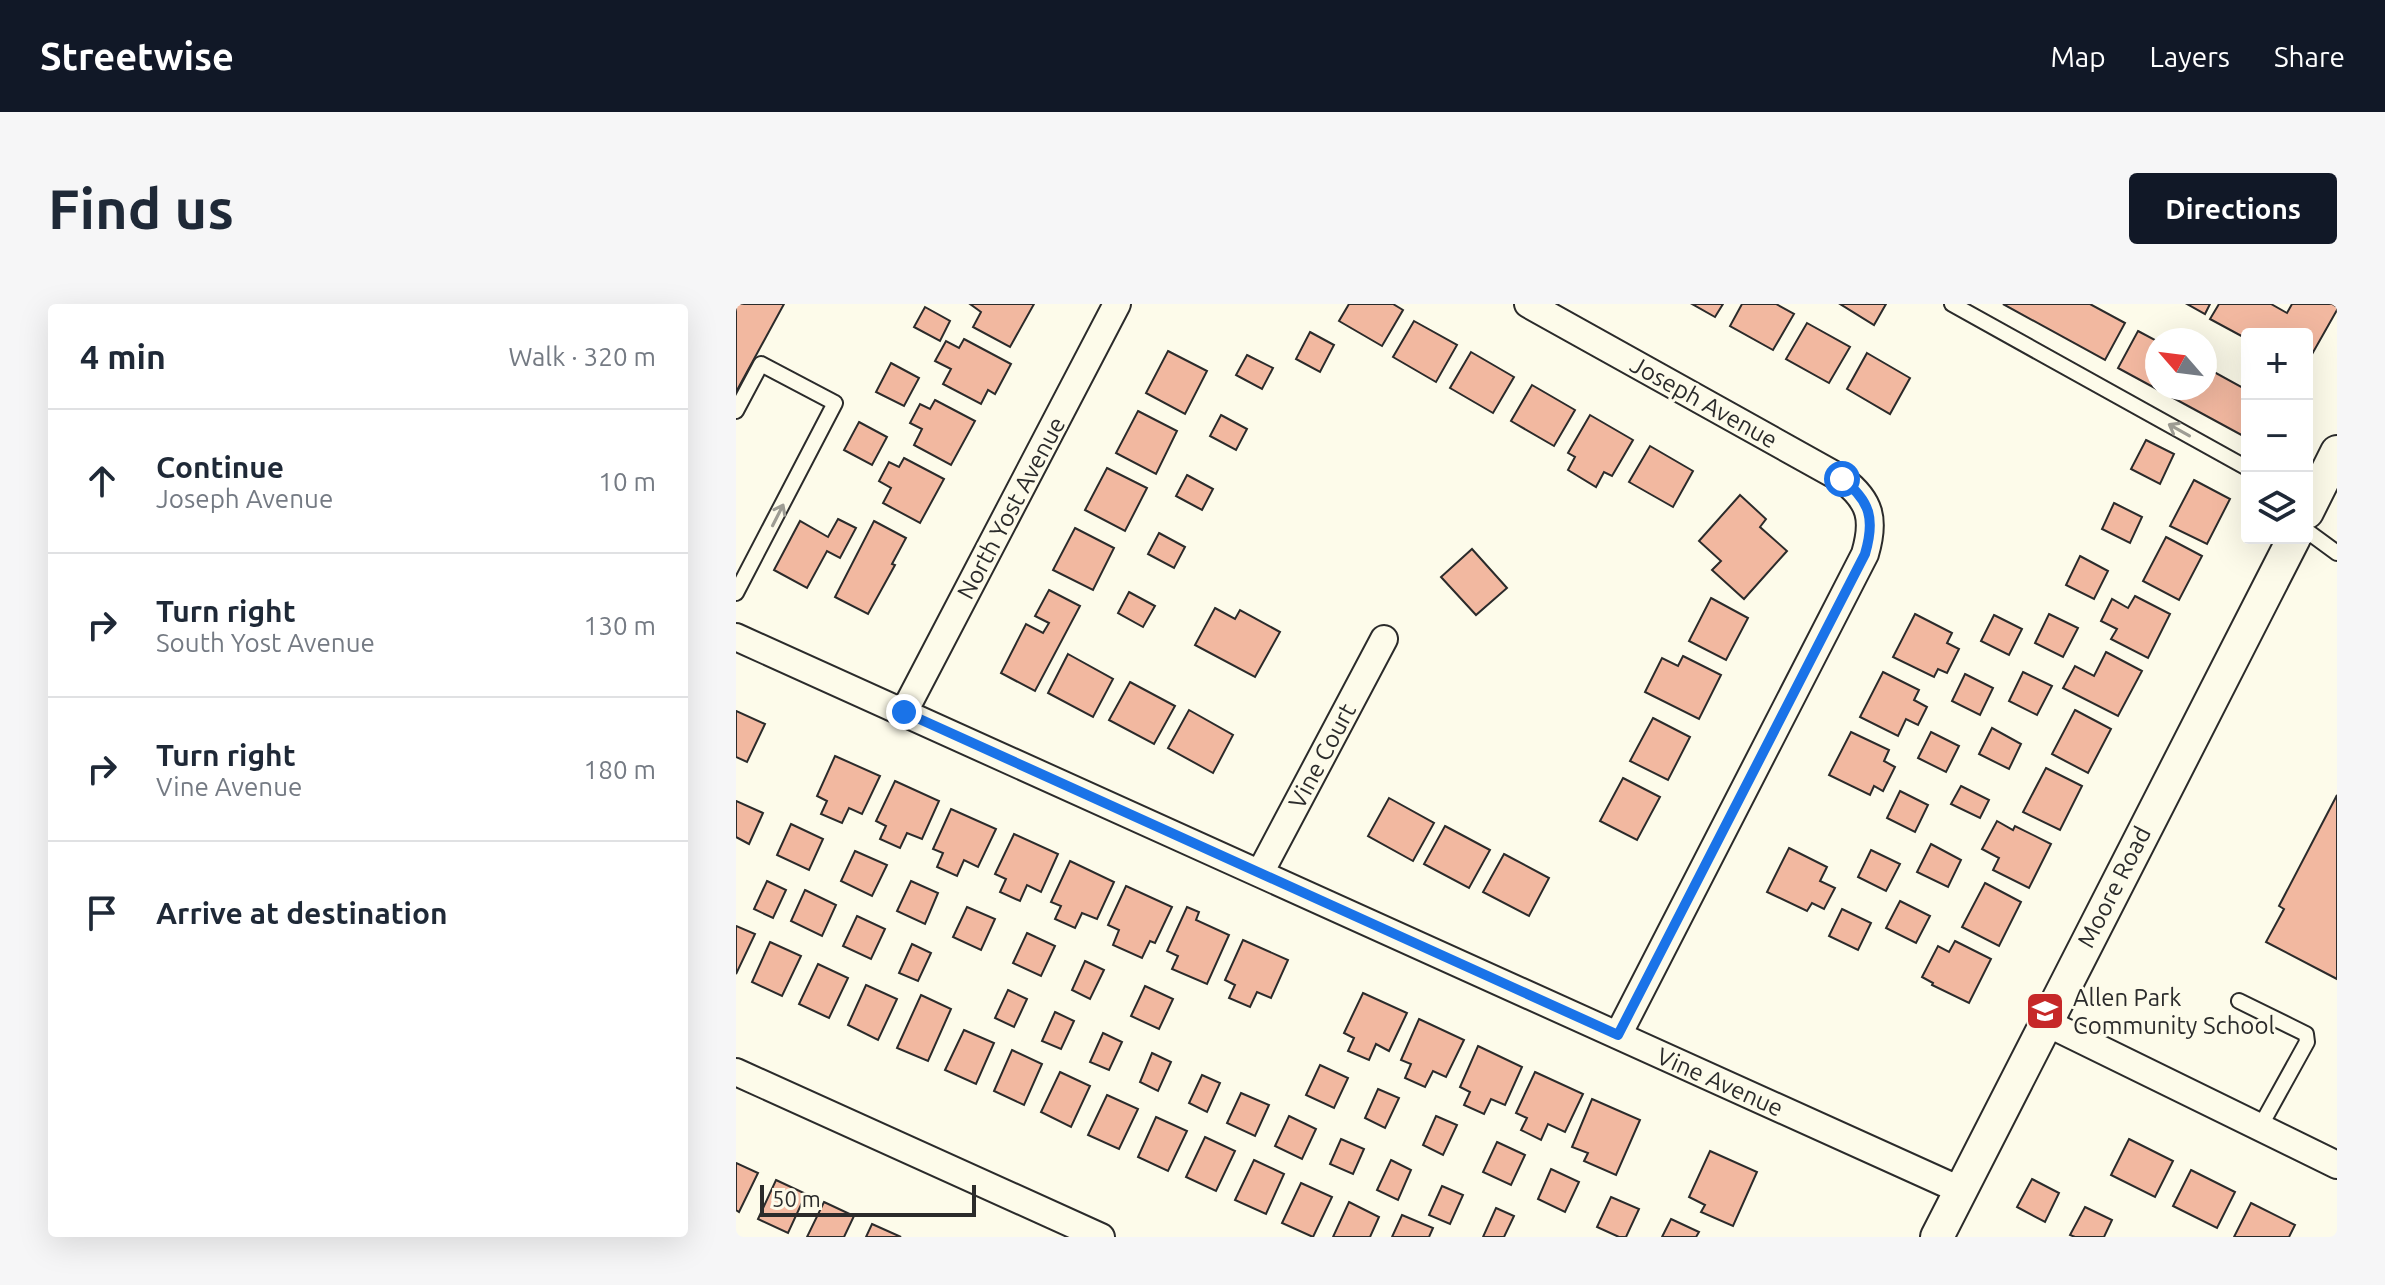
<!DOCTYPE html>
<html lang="en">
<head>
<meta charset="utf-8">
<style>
	body { margin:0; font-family:Ubuntu,sans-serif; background:#f6f6f7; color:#1f2937 }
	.controls { position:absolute; right:24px; top:24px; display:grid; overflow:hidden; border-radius:8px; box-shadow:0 8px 32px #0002 }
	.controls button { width:72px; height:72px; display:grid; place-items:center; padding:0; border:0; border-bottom:2px solid #e0e1e3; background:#fff; color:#1f2937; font:40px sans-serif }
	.compass { position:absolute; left:1409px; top:24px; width:72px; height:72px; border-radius:50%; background:#fff; box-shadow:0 8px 32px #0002; rotate:298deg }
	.scale { position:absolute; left:24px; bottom:20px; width:216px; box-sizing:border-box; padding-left:8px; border:4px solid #2b2b2b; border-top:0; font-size:22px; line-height:28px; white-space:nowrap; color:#2b2b2b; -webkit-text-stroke:6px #fdfbea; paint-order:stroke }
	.stop { position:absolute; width:24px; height:24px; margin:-18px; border:6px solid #1a73e8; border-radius:50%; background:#fff }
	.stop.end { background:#1a73e8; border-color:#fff; box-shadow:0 2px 8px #0008 }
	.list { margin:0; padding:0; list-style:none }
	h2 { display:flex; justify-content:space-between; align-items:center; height:104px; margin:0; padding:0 32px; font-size:34px }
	h2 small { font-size:26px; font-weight:400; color:#747a83 }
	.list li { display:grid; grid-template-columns:52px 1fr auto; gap:24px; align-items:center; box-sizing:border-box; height:144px; padding:0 32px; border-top:2px solid #e0e1e3 }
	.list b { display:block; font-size:30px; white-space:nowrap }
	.list p { margin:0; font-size:26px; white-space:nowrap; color:#747a83 }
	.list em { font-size:26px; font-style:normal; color:#747a83 }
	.icon { flex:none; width:44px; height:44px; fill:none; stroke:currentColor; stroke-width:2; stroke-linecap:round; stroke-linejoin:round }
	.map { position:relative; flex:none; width:1601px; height:933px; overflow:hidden; border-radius:8px }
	header { display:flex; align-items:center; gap:48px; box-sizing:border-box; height:112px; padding:0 40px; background:#111827; color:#fff }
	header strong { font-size:38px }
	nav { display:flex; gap:44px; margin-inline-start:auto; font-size:28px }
	.intro { display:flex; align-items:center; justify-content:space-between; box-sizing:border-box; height:192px; padding:0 48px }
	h1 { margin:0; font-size:56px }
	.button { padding:20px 36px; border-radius:8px; background:#111827; color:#fff; font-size:28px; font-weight:700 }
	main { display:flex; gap:48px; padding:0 48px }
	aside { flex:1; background:#fff; border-radius:8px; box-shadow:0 8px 32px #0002 }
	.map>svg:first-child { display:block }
	.building { fill:#f2b8a0; stroke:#2b2b2b; stroke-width:2 }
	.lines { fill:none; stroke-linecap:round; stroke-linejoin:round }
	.service-casing { stroke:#2b2b2b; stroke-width:18 }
	.minor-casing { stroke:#2b2b2b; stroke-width:30 }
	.tertiary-casing { stroke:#2b2b2b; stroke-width:36 }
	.service { stroke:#fdfbea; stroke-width:14 }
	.minor { stroke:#fdfbea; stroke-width:26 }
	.tertiary { stroke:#fdfbea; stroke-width:32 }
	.oneway { stroke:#9e9d94 }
	.route { stroke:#1a73e8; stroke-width:10 }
	.labels { text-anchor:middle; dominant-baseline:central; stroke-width:6; stroke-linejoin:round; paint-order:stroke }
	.street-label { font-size:24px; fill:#2b2b2b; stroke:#fdfbea }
	.poi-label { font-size:24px; fill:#2b2b2b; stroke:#fdfbea; text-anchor:start }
</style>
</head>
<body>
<header>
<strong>Streetwise</strong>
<nav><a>Map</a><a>Layers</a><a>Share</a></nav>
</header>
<div class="intro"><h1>Find us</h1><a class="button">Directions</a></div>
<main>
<aside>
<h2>4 min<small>Walk · 320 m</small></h2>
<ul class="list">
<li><svg class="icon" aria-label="ahead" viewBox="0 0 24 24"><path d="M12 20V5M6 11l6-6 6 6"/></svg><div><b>Continue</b><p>Joseph Avenue</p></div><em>10 m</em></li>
<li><svg class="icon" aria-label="right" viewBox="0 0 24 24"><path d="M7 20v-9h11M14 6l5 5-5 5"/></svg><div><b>Turn right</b><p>South Yost Avenue</p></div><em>130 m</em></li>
<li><svg class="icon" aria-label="right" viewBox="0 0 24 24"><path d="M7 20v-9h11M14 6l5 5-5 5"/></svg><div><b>Turn right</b><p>Vine Avenue</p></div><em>180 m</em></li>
<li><svg class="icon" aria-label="arrive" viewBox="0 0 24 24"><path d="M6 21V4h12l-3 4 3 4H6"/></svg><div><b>Arrive at destination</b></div></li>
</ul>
</aside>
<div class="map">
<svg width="1601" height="933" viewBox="0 0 1601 933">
	<rect width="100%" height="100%" fill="#fdfbea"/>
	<g class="building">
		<polygon points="0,0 48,0 0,88"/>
		<polygon points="234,0 298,0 274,43 237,23 245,8"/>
		<polygon points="613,0 657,0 667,6 646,42 603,17"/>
		<polygon points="956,0 987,0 979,13"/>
		<polygon points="1006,0 1040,0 1058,10 1037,46 994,22"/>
		<polygon points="1104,0 1150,0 1138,21"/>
		<polygon points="1267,0 1354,0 1389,19 1369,56"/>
		<polygon points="1451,0 1474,0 1469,10"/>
		<polygon points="1483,0 1535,0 1551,9 1556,0 1596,0 1601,3 1601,6 1571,59 1571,30 1511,30 1511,35 1474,15"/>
		<polygon points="189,3 214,17 204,37 178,23"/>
		<polygon points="678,17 721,41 700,78 657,53"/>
		<polygon points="1071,19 1114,43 1093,79 1050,55"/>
		<polygon points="1402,27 1421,37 1421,84 1469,84 1469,63 1511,86 1511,134 1382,64"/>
		<polygon points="574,28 598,41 584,68 560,55"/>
		<polygon points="228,35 275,60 259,90 252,86 245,100 207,80 215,65 199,57 210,37 223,44"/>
		<polygon points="432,47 471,67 449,110 410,89"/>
		<polygon points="735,48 778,73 757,109 714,84"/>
		<polygon points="1131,49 1174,74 1154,110 1111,85"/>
		<polygon points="511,51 537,64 526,85 500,71"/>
		<polygon points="155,59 183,74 168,102 140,88"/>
		<polygon points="796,81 839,106 818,142 775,117"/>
		<polygon points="199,96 239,117 215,161 178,141 186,125 174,119 184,100 194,105"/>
		<polygon points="402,107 441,127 420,170 380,149"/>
		<polygon points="485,111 511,125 500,146 474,132"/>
		<polygon points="854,111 897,136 876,172 868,168 860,183 832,166 839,153 832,149"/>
		<polygon points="123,118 151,133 136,161 108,146"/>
		<polygon points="1410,136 1438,150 1424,180 1395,165"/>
		<polygon points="914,142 957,167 937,203 893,178"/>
		<polygon points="168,154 208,175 184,219 147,199 155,184 143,177 153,158 163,163"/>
		<polygon points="371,164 411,184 389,227 349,206"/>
		<polygon points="451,171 477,185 466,206 440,192"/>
		<polygon points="1458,176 1494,195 1471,240 1434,222"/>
		<polygon points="1004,191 1030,215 1024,223 1051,247 1008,295 976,266 985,257 963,237"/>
		<polygon points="1378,199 1406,213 1394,239 1366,225"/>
		<polygon points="102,215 120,224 104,254 91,247 71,284 38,266 64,217 92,233"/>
		<polygon points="138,217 170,234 156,260 159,261 132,310 99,293"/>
		<polygon points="339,224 378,244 357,286 317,266"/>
		<polygon points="423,229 449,243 438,264 412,250"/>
		<polygon points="1430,233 1466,252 1443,296 1407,277"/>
		<polygon points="736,245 771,284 740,311 705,273"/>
		<polygon points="1344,252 1372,267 1358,295 1330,281"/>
		<polygon points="313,286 344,302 299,387 265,369 290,320 307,329 313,319 299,312"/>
		<polygon points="393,288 419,302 407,323 382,309"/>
		<polygon points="1399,292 1434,310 1412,354 1375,335 1381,325 1365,317 1376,295 1392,304"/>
		<polygon points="975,294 1012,314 990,356 953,337"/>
		<polygon points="479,304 499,315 504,306 544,328 519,373 459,341"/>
		<polygon points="1179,310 1216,329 1211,339 1223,345 1211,369 1202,365 1198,373 1157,353"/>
		<polygon points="1313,310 1342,324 1327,353 1299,339"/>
		<polygon points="1258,311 1286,325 1273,351 1245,337"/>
		<polygon points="1370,348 1406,367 1382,412 1327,384 1339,362 1358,372"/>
		<polygon points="332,350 377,375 357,413 312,389"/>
		<polygon points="947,352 985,371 963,415 909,388 926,354 942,362"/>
		<polygon points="1147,368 1183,386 1178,396 1191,403 1182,421 1170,415 1162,432 1124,413"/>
		<polygon points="1287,368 1316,382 1301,411 1273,397"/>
		<polygon points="1229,370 1257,384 1244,411 1216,397"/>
		<polygon points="394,378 439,402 418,440 373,416"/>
		<polygon points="453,406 497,431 477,469 432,444"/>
		<polygon points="1339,406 1375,425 1352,469 1316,450"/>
		<polygon points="0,407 29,420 11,458 0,453"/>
		<polygon points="917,414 954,433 932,476 894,457"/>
		<polygon points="1256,424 1285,440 1273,465 1243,450"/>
		<polygon points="1115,428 1153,446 1148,457 1159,463 1147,487 1138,482 1134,491 1093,471"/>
		<polygon points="1195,428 1223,442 1210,468 1182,454"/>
		<polygon points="99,452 144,472 126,510 113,504 106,519 85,510 91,497 81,492"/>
		<polygon points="1310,464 1346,482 1324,526 1287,508"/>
		<polygon points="887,474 924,493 901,536 864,517"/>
		<polygon points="159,477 203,497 186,535 171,529 164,544 144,535 150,522 140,517"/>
		<polygon points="1225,482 1253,496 1244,514 1215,500"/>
		<polygon points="1164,487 1192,501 1179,528 1151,514"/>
		<polygon points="1601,491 1601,675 1530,638 1548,605 1543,602"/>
		<polygon points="653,494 698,519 677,557 632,532"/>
		<polygon points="0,497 27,509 13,540 0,533"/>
		<polygon points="215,505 260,525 242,563 228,556 221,572 201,563 207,549 197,545"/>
		<polygon points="1261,517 1277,526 1279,522 1315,540 1293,584 1257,566 1263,554 1246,545"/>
		<polygon points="55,520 87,535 73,566 41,551"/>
		<polygon points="709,522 754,546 733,584 688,560"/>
		<polygon points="278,530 322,550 305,588 291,581 284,597 264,588 270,575 259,570"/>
		<polygon points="1195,540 1225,556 1212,583 1181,568"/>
		<polygon points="1053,544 1091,563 1084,577 1099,584 1088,605 1076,599 1071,607 1031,588"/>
		<polygon points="1135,546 1164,560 1150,587 1122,573"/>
		<polygon points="119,547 151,561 136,592 105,577"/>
		<polygon points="768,550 813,574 793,612 747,588"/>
		<polygon points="334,557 378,578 361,615 346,609 339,624 319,615 325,602 315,598"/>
		<polygon points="31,577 50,586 37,614 18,605"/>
		<polygon points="175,577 202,589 189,620 161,607"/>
		<polygon points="1249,579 1285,598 1263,642 1226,623"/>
		<polygon points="390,582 436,603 419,639 414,637 406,654 377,641 383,626 372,621"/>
		<polygon points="69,586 100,601 86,632 55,617"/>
		<polygon points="1164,597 1194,612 1180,639 1150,624"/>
		<polygon points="231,603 259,615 245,646 217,633"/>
		<polygon points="451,603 463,608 460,616 493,631 471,680 436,665 442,652 431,647"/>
		<polygon points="1106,605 1135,619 1122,646 1093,632"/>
		<polygon points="121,612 149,625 135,655 107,642"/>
		<polygon points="0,622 19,630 0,670"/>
		<polygon points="291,629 319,642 305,672 277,659"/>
		<polygon points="507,636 552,656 535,694 521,688 514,703 493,694 499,681 489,676"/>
		<polygon points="1219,637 1255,655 1233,699 1196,681 1197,679 1186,673 1202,642 1213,648"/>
		<polygon points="34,638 65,652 46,692 16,678"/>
		<polygon points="176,640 195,649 182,677 163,669"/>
		<polygon points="349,657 368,666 354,695 336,686"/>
		<polygon points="82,660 112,674 93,714 63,700"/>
		<polygon points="130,681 161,695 142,736 112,721"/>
		<polygon points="409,682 437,695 423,725 395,712"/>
		<polygon points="272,686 291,695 278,723 259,714"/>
		<polygon points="627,689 671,709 653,747 640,740 633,756 612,747 618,734 608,729"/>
		<polygon points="185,691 215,705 192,757 161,744"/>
		<polygon points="319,708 338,717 325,745 306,737"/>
		<polygon points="683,715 728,736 710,773 697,767 689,783 669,774 675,760 665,756"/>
		<polygon points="228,726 258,739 240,780 209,766"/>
		<polygon points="367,729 386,738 373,766 354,758"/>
		<polygon points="742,742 786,763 769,801 755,795 748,810 728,801 734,788 724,783"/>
		<polygon points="276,746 306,760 288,801 258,787"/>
		<polygon points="416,749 435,758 422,787 404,778"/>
		<polygon points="584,761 612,774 598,804 570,791"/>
		<polygon points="324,768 354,782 335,823 305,808"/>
		<polygon points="799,768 847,790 829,828 812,820 805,836 785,826 791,814 780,809"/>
		<polygon points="466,771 484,779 471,808 453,799"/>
		<polygon points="642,785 663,794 649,824 629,814"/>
		<polygon points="505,789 533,801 519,832 491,819"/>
		<polygon points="371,791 402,805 383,845 352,831"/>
		<polygon points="856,795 904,816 880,871 848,857 852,849 836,843"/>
		<polygon points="553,812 580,825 566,855 539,842"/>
		<polygon points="700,812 721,821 707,851 687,841"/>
		<polygon points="420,813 451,827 432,867 402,853"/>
		<polygon points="469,833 499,847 480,887 450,873"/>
		<polygon points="605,835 628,845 617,870 594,860"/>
		<polygon points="1393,835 1437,857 1419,893 1375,871"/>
		<polygon points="761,838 789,851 775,881 747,868"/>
		<polygon points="974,847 1021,868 997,922 965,908 969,901 953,893"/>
		<polygon points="518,856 548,870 530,910 499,896"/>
		<polygon points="655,856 675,866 662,896 641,886"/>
		<polygon points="0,859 22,869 3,908 0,906"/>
		<polygon points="815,865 843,878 829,908 802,895"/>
		<polygon points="1455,866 1499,888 1481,924 1437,902"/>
		<polygon points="1296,875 1323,889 1309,918 1281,903"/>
		<polygon points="40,876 70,890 52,929 22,915"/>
		<polygon points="565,879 596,893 577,933 546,919"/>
		<polygon points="706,882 727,891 714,920 693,911"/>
		<polygon points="875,893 903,905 890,933 883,933 861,923"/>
		<polygon points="88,898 118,912 108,933 71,933"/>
		<polygon points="613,898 643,913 634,933 597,933"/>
		<polygon points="1515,899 1559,921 1553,933 1498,933"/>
		<polygon points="1349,903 1376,916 1368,933 1339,933 1334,931"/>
		<polygon points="760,904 778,912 768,933 747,933"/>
		<polygon points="666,911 697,924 693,933 656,933"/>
		<polygon points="935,915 963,928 960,933 926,933"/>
		<polygon points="136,920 165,933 130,933"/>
	</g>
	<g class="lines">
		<g class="service-casing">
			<g id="service">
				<polyline points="1216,0 1511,164"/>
				<polyline points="0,107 25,60 99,99 0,289"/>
				<polyline points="1571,227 1601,249"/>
				<polyline points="1503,697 1570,730 1571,738 1524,823"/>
			</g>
		</g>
		<g class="minor-casing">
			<g id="minor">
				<path d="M792,0l314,175c29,22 33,41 23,75l-247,481"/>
				<polyline points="0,333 1224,886"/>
				<polyline points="168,408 381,0"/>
				<polyline points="524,569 648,335"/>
				<polyline points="1309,718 1601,861"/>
				<polyline points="0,768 365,933"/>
			</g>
		</g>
		<g class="tertiary-casing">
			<g id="tertiary">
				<polyline points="1571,208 1601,148"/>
				<polyline points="1201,933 1558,234"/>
			</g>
		</g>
		<use href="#service" class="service"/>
		<use href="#minor" class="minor"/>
		<use href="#tertiary" class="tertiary"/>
	</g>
	<defs><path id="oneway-shaft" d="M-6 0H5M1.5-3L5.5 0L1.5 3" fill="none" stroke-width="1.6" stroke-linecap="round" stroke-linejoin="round" transform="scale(2)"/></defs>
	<g class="oneway">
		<use href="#oneway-shaft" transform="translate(1443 126) rotate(-151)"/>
		<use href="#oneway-shaft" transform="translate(42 211) rotate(-63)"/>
	</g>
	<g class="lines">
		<path class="route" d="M168,408l714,323 247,-481c10,-34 6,-53 -23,-75"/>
	</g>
	<defs>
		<g id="school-square" transform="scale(2)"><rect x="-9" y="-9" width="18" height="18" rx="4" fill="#c62828" stroke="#fdfbea"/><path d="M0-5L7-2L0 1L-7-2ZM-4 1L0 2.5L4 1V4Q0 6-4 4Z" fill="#fff"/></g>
	</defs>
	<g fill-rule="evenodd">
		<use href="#school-square" x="1309" y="707"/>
	</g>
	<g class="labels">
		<g class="street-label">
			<text transform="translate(968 98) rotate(29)">Joseph Avenue</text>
			<text transform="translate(275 204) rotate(-62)">North Yost Avenue</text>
			<text transform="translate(586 452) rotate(-62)">Vine Court</text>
			<text transform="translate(1378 583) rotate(-63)">Moore Road</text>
			<text transform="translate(984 778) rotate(24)">Vine Avenue</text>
		</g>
		<g class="poi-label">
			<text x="1337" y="693">Allen Park<tspan x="1337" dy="28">Community School</tspan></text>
		</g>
	</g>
</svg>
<div class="controls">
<button>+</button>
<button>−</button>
<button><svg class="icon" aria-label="layers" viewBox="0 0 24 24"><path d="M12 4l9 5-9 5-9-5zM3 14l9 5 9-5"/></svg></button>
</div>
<svg class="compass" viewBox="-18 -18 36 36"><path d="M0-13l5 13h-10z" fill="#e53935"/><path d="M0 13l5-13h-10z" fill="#747a83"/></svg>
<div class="scale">50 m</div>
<div class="stop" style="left:1106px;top:175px"></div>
<div class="stop end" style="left:168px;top:408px"></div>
</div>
</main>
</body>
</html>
